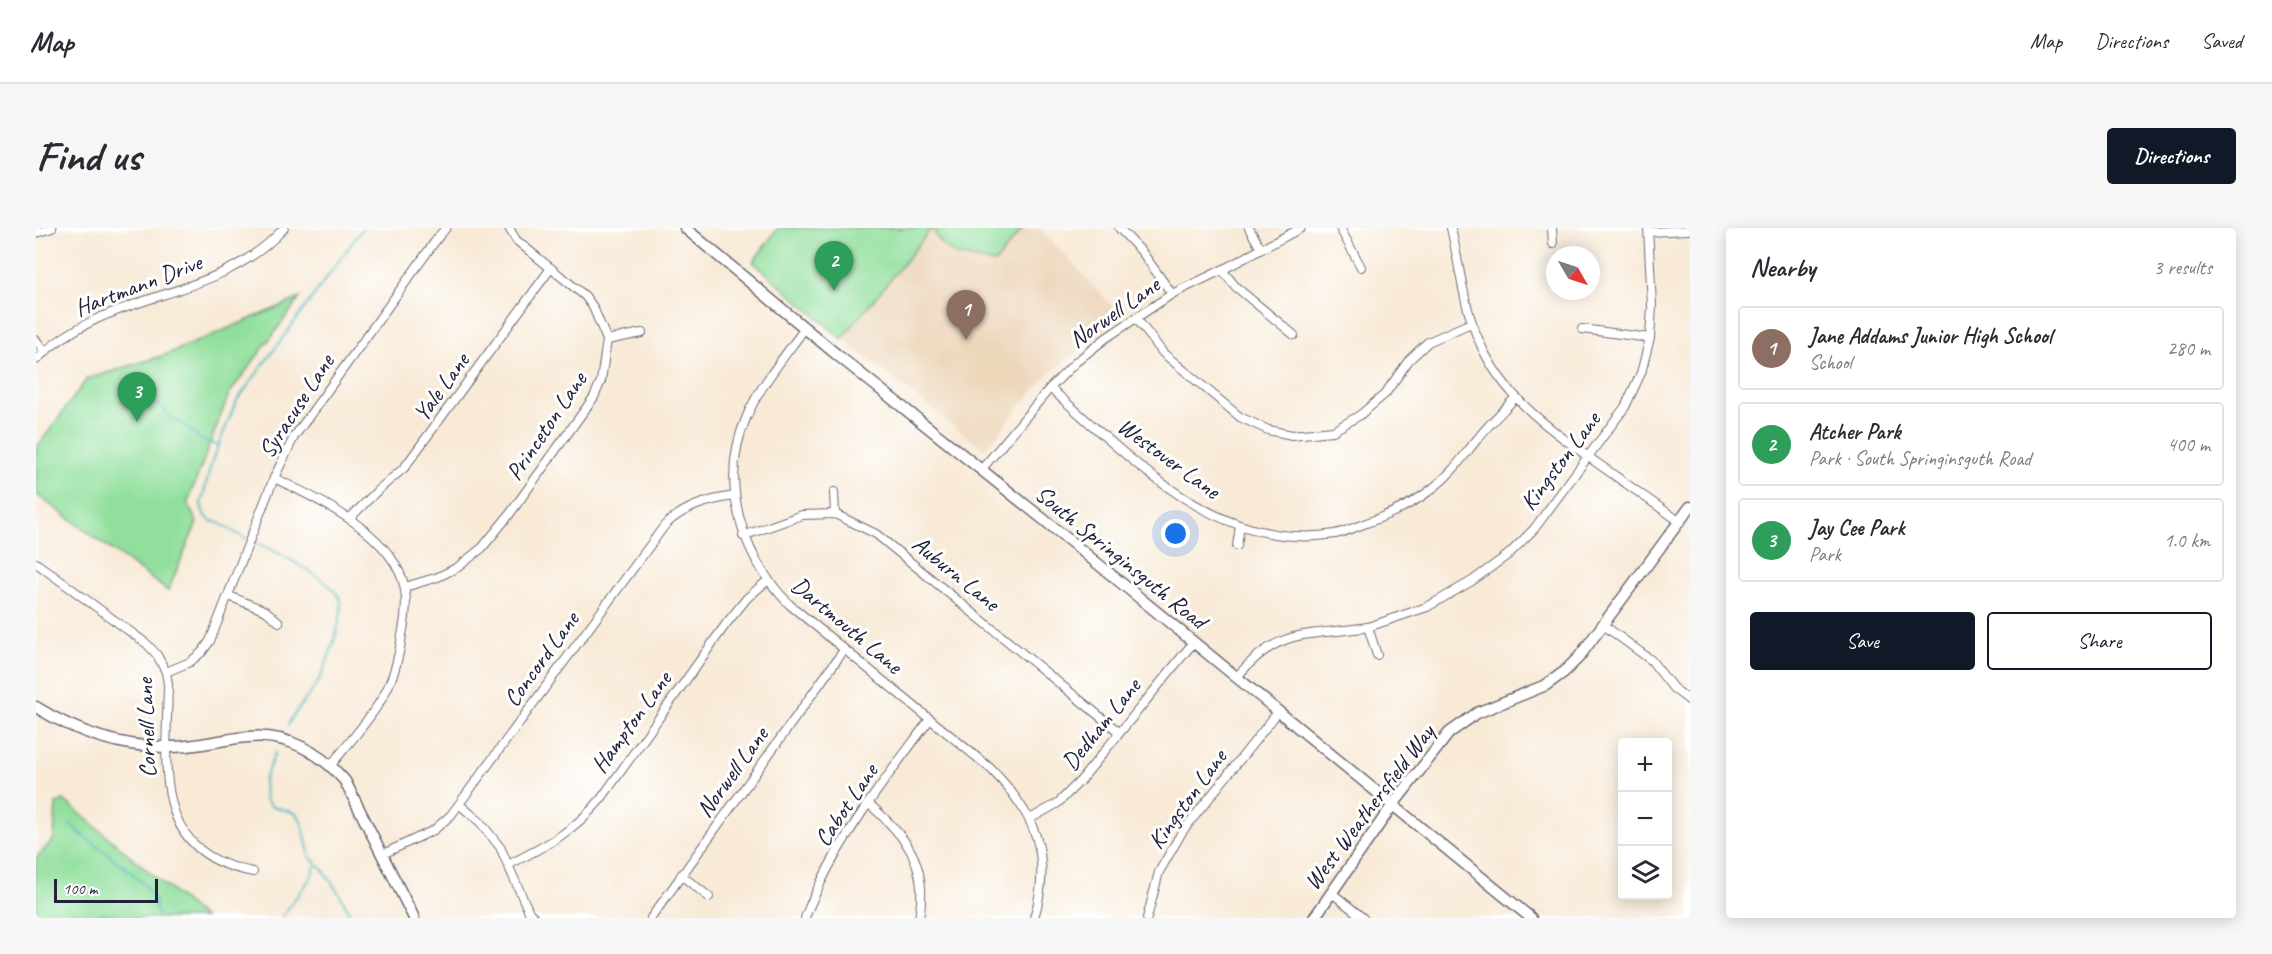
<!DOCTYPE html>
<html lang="en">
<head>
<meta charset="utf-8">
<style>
	body { margin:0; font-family:Caveat,sans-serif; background:#f7f7f7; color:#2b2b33 }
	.controls { position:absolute; right:18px; bottom:18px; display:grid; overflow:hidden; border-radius:6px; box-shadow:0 3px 15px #0003 }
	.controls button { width:54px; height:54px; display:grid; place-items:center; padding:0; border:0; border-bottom:2px solid #e1e1e2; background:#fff; color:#2b2b33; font:30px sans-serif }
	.compass { position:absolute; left:1510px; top:18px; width:54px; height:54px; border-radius:50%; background:#fff; box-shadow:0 3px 15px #0003; rotate:129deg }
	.scale { position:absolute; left:18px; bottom:15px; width:104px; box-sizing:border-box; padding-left:6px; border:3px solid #22223b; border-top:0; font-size:16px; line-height:21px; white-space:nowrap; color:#22223b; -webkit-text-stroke:4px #fff; paint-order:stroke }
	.you { position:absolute; left:1140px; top:306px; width:21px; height:21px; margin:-15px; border:4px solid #fff; border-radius:50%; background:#1a73e8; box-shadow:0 0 0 9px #1a73e833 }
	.badge { display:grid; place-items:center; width:39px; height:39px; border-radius:50%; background:#111827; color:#fff; font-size:20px; font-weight:700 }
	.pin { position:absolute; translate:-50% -50px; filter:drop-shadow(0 2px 3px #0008) }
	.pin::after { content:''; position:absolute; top:32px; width:21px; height:18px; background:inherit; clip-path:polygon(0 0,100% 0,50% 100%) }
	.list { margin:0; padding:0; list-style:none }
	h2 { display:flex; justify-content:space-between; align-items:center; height:78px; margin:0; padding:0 24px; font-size:26px }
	h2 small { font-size:20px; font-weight:400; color:#7c7c81 }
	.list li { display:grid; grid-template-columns:39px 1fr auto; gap:18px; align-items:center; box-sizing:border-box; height:84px; margin:0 12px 12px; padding:0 12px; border:2px solid #e1e1e2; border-radius:6px }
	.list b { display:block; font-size:22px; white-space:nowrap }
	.list p { margin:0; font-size:20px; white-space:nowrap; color:#7c7c81 }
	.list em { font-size:20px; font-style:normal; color:#7c7c81 }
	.actions { display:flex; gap:12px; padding:18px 24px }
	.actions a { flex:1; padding:14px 0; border:2px solid #111827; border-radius:6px; text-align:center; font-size:21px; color:#111827 }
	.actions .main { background:#111827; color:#fff }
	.icon { flex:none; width:33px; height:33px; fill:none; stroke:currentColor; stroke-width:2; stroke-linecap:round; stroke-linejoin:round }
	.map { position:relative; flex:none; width:1654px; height:690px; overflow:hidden; border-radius:6px }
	header { display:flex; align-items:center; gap:36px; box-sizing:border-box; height:84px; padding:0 30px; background:#fff; border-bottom:2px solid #e1e1e2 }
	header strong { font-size:28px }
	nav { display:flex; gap:33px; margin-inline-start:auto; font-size:21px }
	.intro { display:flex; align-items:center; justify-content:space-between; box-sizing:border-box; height:144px; padding:0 36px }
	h1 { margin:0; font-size:42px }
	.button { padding:15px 27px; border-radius:6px; background:#111827; color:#fff; font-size:21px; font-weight:700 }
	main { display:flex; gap:36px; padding:0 36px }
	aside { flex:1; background:#fff; border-radius:6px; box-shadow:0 3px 15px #0003 }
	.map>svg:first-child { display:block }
	.built { fill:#edd7bb }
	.green { fill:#91df9c; stroke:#5a806c; stroke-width:1.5 }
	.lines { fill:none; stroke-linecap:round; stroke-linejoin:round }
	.stream { stroke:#49b8c0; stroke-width:2 }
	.minor-casing { stroke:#6d6872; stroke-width:10 }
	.tertiary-casing { stroke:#6d6872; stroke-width:13 }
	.minor { stroke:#fff; stroke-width:8 }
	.tertiary { stroke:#fff; stroke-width:10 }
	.labels { text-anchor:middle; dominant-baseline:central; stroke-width:6; stroke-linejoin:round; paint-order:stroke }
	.street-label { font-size:24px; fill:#22223b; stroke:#fff }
</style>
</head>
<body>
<header>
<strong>Map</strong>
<nav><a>Map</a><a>Directions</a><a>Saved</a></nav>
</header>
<div class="intro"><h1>Find us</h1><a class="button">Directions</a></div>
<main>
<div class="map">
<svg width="1654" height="690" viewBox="0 0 1654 690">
	<rect width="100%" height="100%" fill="#fff"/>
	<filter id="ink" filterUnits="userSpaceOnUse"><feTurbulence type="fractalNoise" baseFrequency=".0167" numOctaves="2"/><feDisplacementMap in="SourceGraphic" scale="12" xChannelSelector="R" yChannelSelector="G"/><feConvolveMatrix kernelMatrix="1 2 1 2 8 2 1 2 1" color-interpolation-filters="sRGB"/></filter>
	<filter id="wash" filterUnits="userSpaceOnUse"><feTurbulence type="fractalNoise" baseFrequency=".008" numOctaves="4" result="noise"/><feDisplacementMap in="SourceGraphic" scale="24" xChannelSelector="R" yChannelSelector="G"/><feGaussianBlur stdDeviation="1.35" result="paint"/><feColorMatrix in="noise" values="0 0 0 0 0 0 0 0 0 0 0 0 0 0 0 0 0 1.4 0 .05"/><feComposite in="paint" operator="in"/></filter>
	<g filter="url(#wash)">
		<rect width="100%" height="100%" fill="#f8ead7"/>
		<polygon class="built" points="896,0 906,17 921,27 959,35 987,0 1004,0 1085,87 1014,145 983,179 949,222 806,111"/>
		<g class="green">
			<polygon points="742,0 987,0 959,35 921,27 906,17 896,0 806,111 717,34"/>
			<polygon points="264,70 193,166 152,273 153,279 161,294 132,363 0,266 0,221 51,151 129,127"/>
			<polygon points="28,572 168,690 0,690 0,630 18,611 20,576"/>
		</g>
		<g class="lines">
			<g class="stream">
				<path d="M93,171c12,-1 24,3 34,8 5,12 17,14 26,22 5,3 8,8 14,12h3l12,5"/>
				<polyline points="210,311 183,295 175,293 168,287 165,276 176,233 200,174 327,0"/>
				<path d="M215,313c20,7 81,39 89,58 6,15 -16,74 -25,88 -9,13 -20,24 -27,38"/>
				<polyline points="239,525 228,552 229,571 235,578 259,585 265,592 274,629 288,643 304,667 316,690"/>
				<path d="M34,596c23,23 63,44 80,68 7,8 4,17 9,26"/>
				<polyline points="49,690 67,685 87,690"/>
				<polyline points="245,690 275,649 279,638"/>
			</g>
		</g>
	</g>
	<g filter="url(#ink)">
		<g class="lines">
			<g class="minor-casing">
				<g id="minor">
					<polyline points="1083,0 1106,24 1136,66"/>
					<polyline points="1213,0 1225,21"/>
					<polyline points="1304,0 1325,39"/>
					<path d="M1415,0c9,39 12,78 29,115 23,54 71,87 117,120 27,19 55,39 82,58"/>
					<polyline points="1516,0 1517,16"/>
					<polyline points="1613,4 1652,2"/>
					<polyline points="0,5 16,0"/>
					<polyline points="1186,42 1200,59 1258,107"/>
					<polyline points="1100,90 1127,125 1204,189 1232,202 1256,207 1297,203 1324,187 1349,166 1373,132 1392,114 1435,95"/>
					<path d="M769,100c-20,28 -44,56 -58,88 -29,66 -6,140 43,189l200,163c45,45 63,87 44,150"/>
					<polyline points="1546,101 1614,110"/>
					<polyline points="0,112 8,123"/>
					<polyline points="571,112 606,105"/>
					<path d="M0,132c71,-72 180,-56 248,-132"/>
					<path d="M1014,160c81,70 167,165 285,146 9,-2 18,-6 26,-9 26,-9 51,-20 72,-37 19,-14 31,-33 46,-51 11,-14 25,-27 37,-40"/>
					<polyline points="945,242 1014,160 1040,134 1070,110 1136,66 1186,42 1265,0"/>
					<path d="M238,250c44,21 122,57 131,112 2,14 0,31 -3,45 -3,22 -9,46 -21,65 -14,23 -33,44 -50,65"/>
					<polyline points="798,264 799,286"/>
					<polyline points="314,290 342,262 368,240 515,40"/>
					<polyline points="707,308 766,287 799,286 840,306 1083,504"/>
					<polyline points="1201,318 1204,298"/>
					<path d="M0,335l111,81 10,11 9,17 2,12c-1,80 -19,169 85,188"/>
					<polyline points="369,359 402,349 422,339 446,320 473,287 545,187 558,169 565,153 571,112 557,79 549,68 480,12 473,0"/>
					<polyline points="193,368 230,383 243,394"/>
					<polyline points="1566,396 1615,432 1637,460 1654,473"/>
					<polyline points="1341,427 1332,399 1391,379 1436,353 1473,326 1498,301 1589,179 1605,145 1614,110 1616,78 1612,0"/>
					<polyline points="130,444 154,434 166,424 174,413 238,250 258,209 403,8 410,0"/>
					<path d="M1200,450c43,-52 71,-41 132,-51"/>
					<path d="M832,575c38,33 61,61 51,115"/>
					<polyline points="424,577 444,594 464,619 493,684 499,690"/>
					<polyline points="994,591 1022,575 1045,552 1157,415"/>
					<path d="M347,626l51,-24 17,-15 214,-290c20,-19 43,-25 69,-29"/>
					<path d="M472,637c39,-20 64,-32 93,-66l125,-175 21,-26 20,-17"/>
					<polyline points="645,647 673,669"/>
					<polyline points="1296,665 1327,690"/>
					<polyline points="615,690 808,422"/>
					<path d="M769,690c4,-12 10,-23 15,-34 29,-60 71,-112 110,-165"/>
					<polyline points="1111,690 1123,644 1146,604 1242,484"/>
				</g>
			</g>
			<g class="tertiary-casing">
				<g id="tertiary">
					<polyline points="649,0 800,126 1007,291 1495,690"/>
					<path d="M0,479c40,25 83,40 130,40 29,1 55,-8 82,-10 39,-4 73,16 97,44l69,137"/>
					<polyline points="1278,690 1356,578 1413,505 1441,485 1510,457 1528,444 1543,429 1654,279"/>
				</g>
			</g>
			<use href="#minor" class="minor"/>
			<use href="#tertiary" class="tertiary"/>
		</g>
	</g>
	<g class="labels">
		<g class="street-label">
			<text transform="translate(102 57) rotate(-21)">Hartmann Drive</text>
			<text transform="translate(1078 84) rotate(-35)">Norwell Lane</text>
			<text transform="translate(405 159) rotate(-54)">Yale Lane</text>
			<text transform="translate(260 178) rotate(-57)">Syracuse Lane</text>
			<text transform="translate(510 198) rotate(-56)">Princeton Lane</text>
			<text transform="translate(1133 230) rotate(36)">Westover Lane</text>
			<text transform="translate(1524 233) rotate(-53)">Kingston Lane</text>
			<text transform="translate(1085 329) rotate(39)">South Springinsguth Road</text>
			<text transform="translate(920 345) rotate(39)">Auburn Lane</text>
			<text transform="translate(811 397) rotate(40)">Dartmouth Lane</text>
			<text transform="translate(505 431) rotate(-54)">Concord Lane</text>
			<text transform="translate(595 494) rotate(-54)">Hampton Lane</text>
			<text transform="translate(1065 496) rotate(-51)">Dedham Lane</text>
			<text transform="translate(110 500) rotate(-92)">Cornell Lane</text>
			<text transform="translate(696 544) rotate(-54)">Norwell Lane</text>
			<text transform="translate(1151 571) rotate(-54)">Kingston Lane</text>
			<text transform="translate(810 577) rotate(-56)">Cabot Lane</text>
			<text transform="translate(1333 579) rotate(-53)">West Weathersfield Way</text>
		</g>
	</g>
</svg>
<div class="controls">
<button>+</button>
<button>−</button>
<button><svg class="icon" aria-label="layers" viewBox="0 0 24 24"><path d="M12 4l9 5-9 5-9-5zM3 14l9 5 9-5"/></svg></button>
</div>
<svg class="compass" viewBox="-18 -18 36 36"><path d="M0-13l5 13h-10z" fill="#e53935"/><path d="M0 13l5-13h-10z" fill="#7c7c81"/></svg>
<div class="scale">100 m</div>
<div class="you"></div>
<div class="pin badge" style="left:930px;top:112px;background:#8d6e63">1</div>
<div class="pin badge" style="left:798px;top:63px;background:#2e9e5b">2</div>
<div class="pin badge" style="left:101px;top:194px;background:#2e9e5b">3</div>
</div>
<aside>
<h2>Nearby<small>3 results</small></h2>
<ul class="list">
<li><span class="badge" style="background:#8d6e63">1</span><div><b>Jane Addams Junior High School</b><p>School</p></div><em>280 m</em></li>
<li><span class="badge" style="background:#2e9e5b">2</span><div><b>Atcher Park</b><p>Park · South Springinsguth Road</p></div><em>400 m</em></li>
<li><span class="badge" style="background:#2e9e5b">3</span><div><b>Jay Cee Park</b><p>Park</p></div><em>1.0 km</em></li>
</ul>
<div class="actions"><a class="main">Save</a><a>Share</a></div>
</aside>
</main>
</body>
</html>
